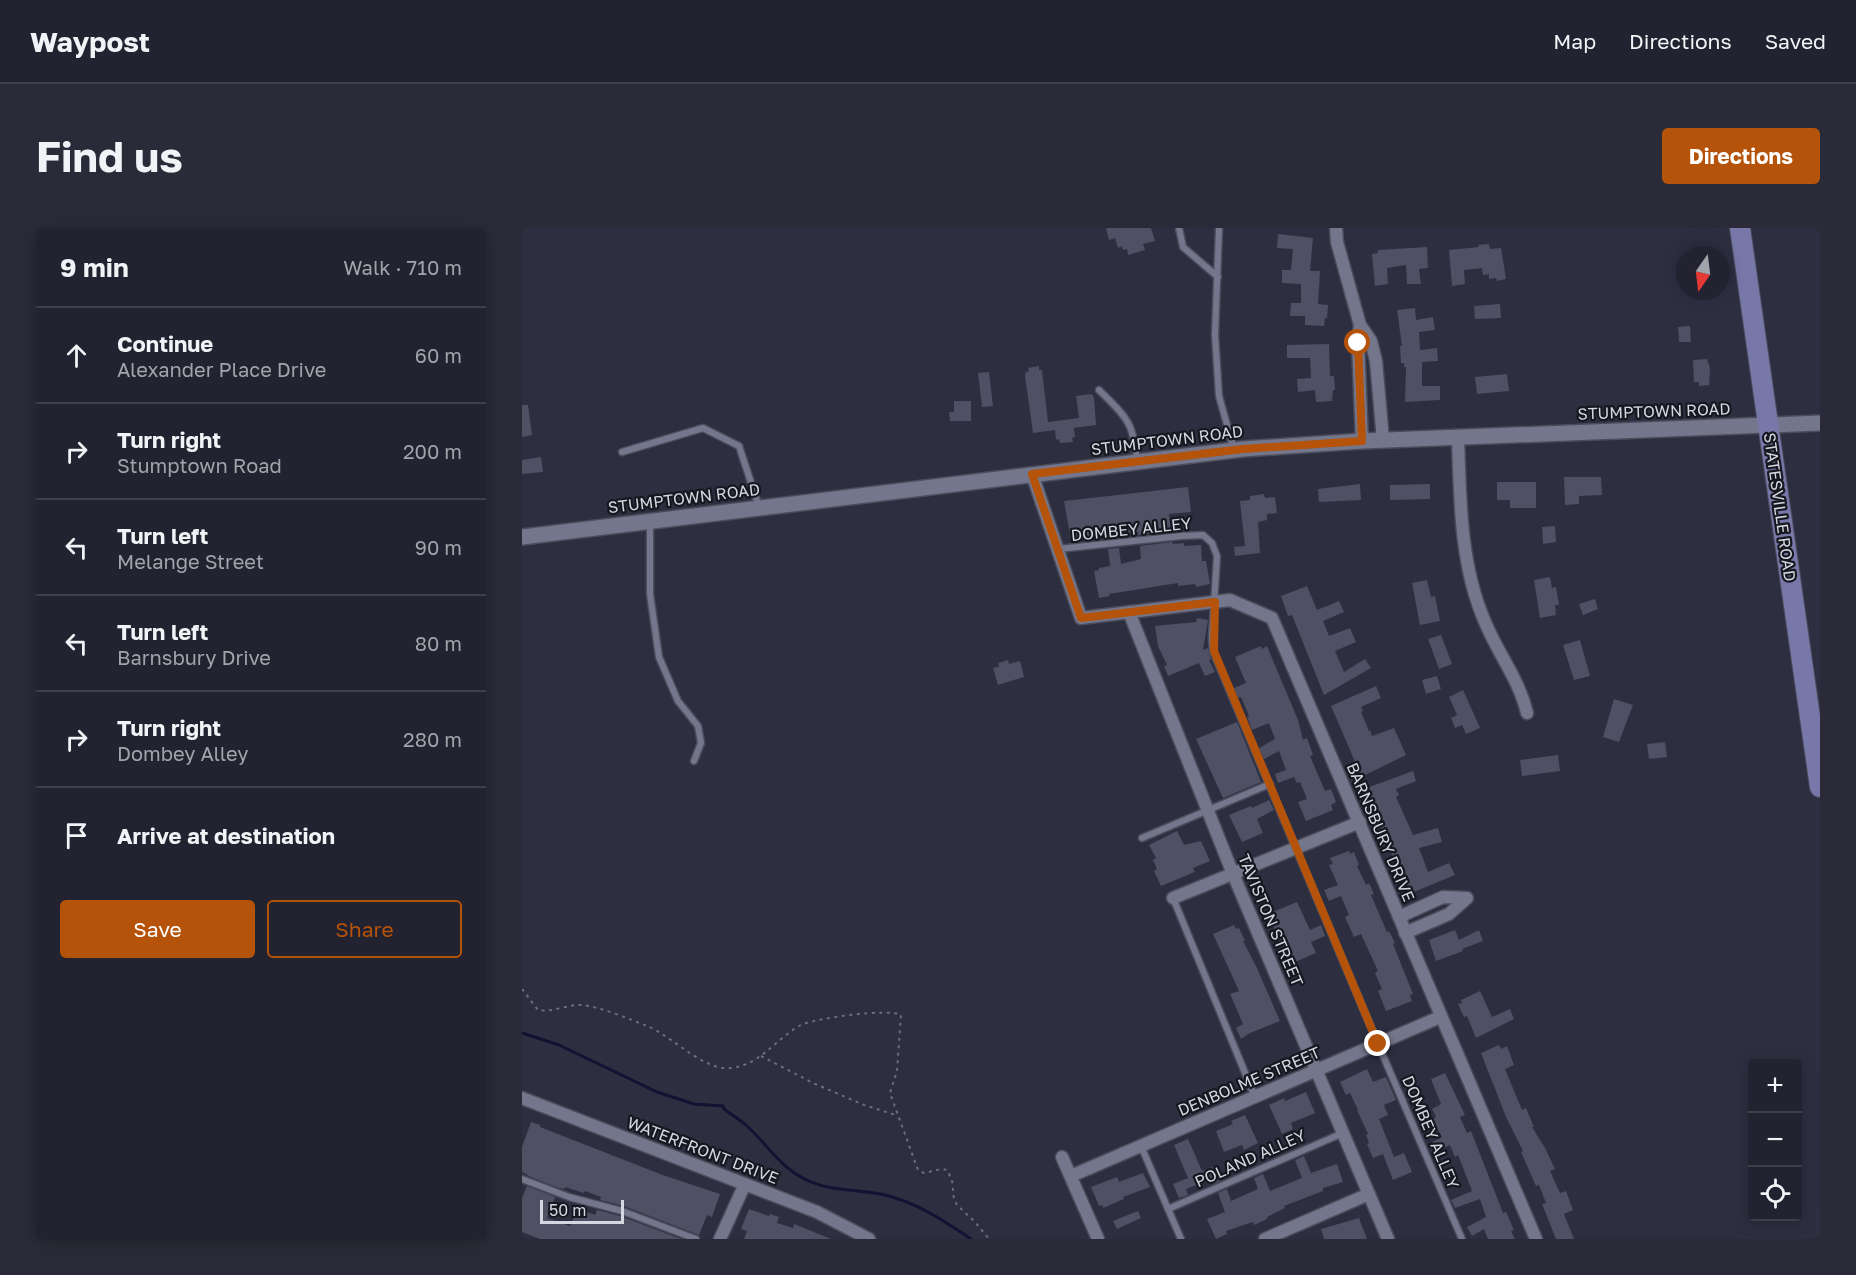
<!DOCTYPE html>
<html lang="en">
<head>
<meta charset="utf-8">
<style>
	body { margin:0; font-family:"Golos Text",sans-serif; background:#2a2a38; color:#f1f3f6 }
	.controls { position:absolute; right:18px; bottom:18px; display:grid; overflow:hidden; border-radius:6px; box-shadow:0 3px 15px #0003 }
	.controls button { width:54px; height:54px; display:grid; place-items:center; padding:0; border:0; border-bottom:2px solid #3f3f4c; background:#222230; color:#f1f3f6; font:30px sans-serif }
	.compass { position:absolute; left:1154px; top:18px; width:54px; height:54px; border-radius:50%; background:#222230; box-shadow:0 3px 15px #0003; rotate:194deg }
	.scale { position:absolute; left:18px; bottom:15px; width:84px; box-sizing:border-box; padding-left:6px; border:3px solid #d5d6e2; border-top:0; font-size:16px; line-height:21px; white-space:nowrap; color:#d5d6e2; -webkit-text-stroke:4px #16171f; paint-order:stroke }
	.stop { position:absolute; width:18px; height:18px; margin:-14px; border:4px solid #b45309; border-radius:50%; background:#fff }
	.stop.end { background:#b45309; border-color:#fff; box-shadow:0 2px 6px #0008 }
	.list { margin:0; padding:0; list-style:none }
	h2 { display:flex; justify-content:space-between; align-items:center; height:78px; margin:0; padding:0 24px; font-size:26px }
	h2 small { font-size:20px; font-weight:400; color:#a2a4ab }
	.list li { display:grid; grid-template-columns:39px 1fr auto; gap:18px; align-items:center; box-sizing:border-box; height:96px; padding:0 24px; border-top:2px solid #3f3f4c }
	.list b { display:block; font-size:22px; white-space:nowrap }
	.list p { margin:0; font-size:20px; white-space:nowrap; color:#a2a4ab }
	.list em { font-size:20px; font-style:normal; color:#a2a4ab }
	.actions { display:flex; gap:12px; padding:18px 24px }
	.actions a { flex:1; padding:14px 0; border:2px solid #b45309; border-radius:6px; text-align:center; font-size:21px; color:#b45309 }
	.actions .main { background:#b45309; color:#fff }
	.icon { flex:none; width:33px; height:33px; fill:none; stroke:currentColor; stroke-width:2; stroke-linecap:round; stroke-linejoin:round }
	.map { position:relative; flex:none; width:1298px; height:1011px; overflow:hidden; border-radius:6px }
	header { display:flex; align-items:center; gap:36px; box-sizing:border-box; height:84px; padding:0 30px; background:#222230; border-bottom:2px solid #3f3f4c }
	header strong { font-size:28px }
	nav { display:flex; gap:33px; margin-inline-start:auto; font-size:21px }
	.intro { display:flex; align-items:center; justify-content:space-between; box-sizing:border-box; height:144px; padding:0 36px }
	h1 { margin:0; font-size:42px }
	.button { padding:15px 27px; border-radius:6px; background:#b45309; color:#fff; font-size:21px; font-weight:700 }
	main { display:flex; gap:36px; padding:0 36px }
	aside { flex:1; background:#222230; border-radius:6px; box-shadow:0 3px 15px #0003 }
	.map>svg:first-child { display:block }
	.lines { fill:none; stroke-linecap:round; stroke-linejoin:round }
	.stream { stroke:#141133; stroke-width:3 }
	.building { fill:#4f5063 }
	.service-casing { stroke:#4b4c5b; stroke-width:9 }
	.minor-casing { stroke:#4b4c5b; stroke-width:15 }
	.tertiary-casing { stroke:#4b4c5b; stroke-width:18 }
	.primary-casing { stroke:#4b4c5b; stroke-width:22 }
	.path { stroke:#6c6d7d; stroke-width:2; stroke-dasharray:3 4.5; stroke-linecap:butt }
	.service { stroke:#74768b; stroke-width:6 }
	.minor { stroke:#74768b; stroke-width:12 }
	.tertiary { stroke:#74768b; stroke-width:15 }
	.primary { stroke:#7778a9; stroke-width:20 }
	.route { stroke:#b45309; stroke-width:8 }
	.labels { text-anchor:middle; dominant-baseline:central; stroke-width:4.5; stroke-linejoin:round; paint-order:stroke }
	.street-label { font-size:16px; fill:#d5d6e2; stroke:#16171f }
</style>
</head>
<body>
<header>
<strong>Waypost</strong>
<nav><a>Map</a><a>Directions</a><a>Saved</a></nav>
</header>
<div class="intro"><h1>Find us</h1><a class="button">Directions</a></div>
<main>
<aside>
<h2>9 min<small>Walk · 710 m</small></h2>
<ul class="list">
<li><svg class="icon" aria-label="ahead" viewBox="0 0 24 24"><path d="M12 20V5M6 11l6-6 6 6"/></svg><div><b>Continue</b><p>Alexander Place Drive</p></div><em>60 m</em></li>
<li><svg class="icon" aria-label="right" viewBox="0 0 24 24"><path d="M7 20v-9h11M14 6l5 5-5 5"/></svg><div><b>Turn right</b><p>Stumptown Road</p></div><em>200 m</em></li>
<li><svg class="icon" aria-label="left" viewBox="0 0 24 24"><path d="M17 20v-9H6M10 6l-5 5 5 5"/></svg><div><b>Turn left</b><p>Melange Street</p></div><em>90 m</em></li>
<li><svg class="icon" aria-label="left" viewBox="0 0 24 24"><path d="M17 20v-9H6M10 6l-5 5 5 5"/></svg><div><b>Turn left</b><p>Barnsbury Drive</p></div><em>80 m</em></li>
<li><svg class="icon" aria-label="right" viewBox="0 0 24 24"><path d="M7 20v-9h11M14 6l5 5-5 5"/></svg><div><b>Turn right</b><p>Dombey Alley</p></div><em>280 m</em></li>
<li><svg class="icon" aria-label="arrive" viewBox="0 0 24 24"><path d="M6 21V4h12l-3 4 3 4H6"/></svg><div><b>Arrive at destination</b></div></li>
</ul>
<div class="actions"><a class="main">Save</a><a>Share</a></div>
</aside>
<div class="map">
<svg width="1298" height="1011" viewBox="0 0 1298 1011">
	<rect width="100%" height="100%" fill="#2d2e40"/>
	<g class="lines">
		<path class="stream" d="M0,805l37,12 98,47 37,12 29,2 1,3c8,6 16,11 23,17 20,18 35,44 62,55 24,11 51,8 76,14 31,7 61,27 86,44"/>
	</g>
	<g class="building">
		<polygon points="584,0 629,0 633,13 621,16 623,22 606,27 605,21 601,22 600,18 596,20 593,10 587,12"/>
		<polygon points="756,6 791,10 788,43 798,43 796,76 806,77 805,90 803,90 802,98 783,97 783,88 768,88 769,75 779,75 779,56 760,55 760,42 769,42 771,21 755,20"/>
		<polygon points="967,16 968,21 979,20 984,51 975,53 974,50 967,51 967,46 961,47 960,40 942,42 943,56 930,58 927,22 957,19 956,17"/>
		<polygon points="905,19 906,40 897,41 899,56 885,56 884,37 865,40 866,56 853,58 850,26 856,25 856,22"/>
		<polygon points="978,76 979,90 953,91 952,78"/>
		<polygon points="893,80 894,92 911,89 913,102 897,104 898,122 915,120 916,133 900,134 900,158 918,158 918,172 883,174 884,139 882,139 882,135 879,135 878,118 880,118 875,82"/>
		<polygon points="1168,98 1169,114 1157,114 1156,99"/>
		<polygon points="807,116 808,148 812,148 813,162 811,162 810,173 794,174 793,162 776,164 775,151 789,150 788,130 765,130 765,117"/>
		<polygon points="1185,131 1188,140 1187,157 1177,158 1177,154 1172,154 1171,132"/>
		<polygon points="517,138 517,142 520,142 526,194 557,190 554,168 570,166 572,170 574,197 552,200 553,209 550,210 551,214 538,215 537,211 534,212 533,202 511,205 503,148 504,144 507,143 506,140"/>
		<polygon points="467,144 471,178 460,179 456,145"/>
		<polygon points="985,146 987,163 955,166 953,149"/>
		<polygon points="432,173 449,173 449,193 428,193 427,184 432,184"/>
		<polygon points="0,177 6,177 10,207 0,209"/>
		<polygon points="19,229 21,244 0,246 0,232"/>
		<polygon points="1042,249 1079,249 1080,267 1057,268 1057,276 1043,277"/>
		<polygon points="975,254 1014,254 1014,280 988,280 988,272 975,272"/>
		<polygon points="838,256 839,272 797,274 796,261"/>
		<polygon points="908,256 908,271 868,272 868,257"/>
		<polygon points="666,259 669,284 647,286 649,304 616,307 616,304 597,306 596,309 585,311 584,308 549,312 542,273"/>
		<polygon points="742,266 743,270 753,269 755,285 745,286 745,292 736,294 738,325 713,328 712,319 723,318 718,273 728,272 728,268"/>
		<polygon points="1033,298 1034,314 1021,316 1020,299"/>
		<polygon points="650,314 651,316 662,315 662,318 679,317 680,333 684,333 688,356 674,359 673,356 656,358 656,355 587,366 588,368 577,370 572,343 577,342 577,340 588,338 586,321 597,320 599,336 619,331 618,318"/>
		<polygon points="1028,349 1030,360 1034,359 1037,377 1033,377 1034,387 1018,390 1012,352"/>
		<polygon points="905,352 909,369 913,368 918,393 898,397 890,355"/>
		<polygon points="785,358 795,382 817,373 822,384 801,393 807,408 828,400 834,414 813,423 822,444 843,431 849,440 802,467 770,387 766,388 759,368"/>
		<polygon points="1073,371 1076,381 1061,387 1057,376"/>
		<polygon points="675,390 686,392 681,422 686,420 689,432 687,432 693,444 683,448 677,435 646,448 642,438 645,437 636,418 633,398 674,394"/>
		<polygon points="919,407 930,436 917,441 906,411"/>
		<polygon points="1058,412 1068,448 1052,452 1041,417"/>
		<polygon points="739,418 740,421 745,418 776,492 781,512 785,510 791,527 788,528 803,563 809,561 814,574 809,577 811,582 784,593 776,574 785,571 778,554 775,555 772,549 756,555 753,546 764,542 757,523 742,531 737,520 753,511 747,495 730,502 725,489 727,488 719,469 716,470 712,460 724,455 713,429"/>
		<polygon points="486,432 487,436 498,433 502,449 476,457 471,440 477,439 476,435"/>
		<polygon points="915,448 919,461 904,466 900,452"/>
		<polygon points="854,458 859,470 839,479 841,483 839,484 847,503 848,502 850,508 872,500 884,527 837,550 832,537 834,536 809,478"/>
		<polygon points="941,462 958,500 944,506 940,497 933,500 929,490 935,487 927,469"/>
		<polygon points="1092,471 1111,477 1097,514 1081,509"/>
		<polygon points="715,494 739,554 701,570 674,511"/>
		<polygon points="1143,514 1145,529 1127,531 1125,516"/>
		<polygon points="1036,527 1038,543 1000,548 998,532"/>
		<polygon points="891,543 894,553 874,561 877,567 874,569 891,607 916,600 920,614 897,620 906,644 927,635 933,647 887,666 842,561"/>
		<polygon points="747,572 752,582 735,591 741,605 720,614 707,587 729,578 730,580"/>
		<polygon points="655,603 662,617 679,613 688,633 671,640 673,644 639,658 632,643 635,641 631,632 634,630 627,617"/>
		<polygon points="827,623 828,626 832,624 837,637 835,638 844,657 847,655 852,666 849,667 865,704 867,703 873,715 871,716 891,766 888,767 890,773 864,783 856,763 860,761 853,745 856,743 839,706 832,709 823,689 827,687 819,668 807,673 802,662 816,657 807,637 811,636 808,630"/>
		<polygon points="775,674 788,702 799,697 803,708 789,714 794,725 773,734 771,731 768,733 750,695 754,690 751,684"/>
		<polygon points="712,697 714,701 717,700 723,713 721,713 734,738 758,793 728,805 719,811 714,800 721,796 708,766 717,763 691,706"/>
		<polygon points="933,702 937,712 957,702 961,713 940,721 941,723 914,733 907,712"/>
		<polygon points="958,763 970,789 988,781 992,791 954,810 945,788 942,789 936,776 940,775 939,772"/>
		<polygon points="977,817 979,821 985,818 992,837 983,841 1000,882 1004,880 1012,899 1010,899 1023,920 1033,941 1028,943 1038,965 1044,963 1051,982 1042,986 1052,1011 1034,1011 1020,976 1024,975 1017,957 1014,958 999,924 1001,923 984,889 959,825"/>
		<polygon points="845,841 851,854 864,849 874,872 862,877 866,887 857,891 872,929 882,925 890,944 871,952 861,926 851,930 845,916 847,915 844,907 846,906 835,882 836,882 828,865 824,867 818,854"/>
		<polygon points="923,845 943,887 938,889 945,905 949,903 981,985 984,984 992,1002 989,1003 993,1011 966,1011 962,1001 950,1008 945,999 964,989 958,971 933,980 929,972 950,963 936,927 933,929 928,917 914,923 910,914 920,909 911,892 914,888 910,881 919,876 909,851"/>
		<polygon points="784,864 793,885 769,895 771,901 760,906 747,877 762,870 763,873"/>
		<polygon points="723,887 736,915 722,922 720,917 702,924 694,903 711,896 709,893"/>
		<polygon points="9,894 18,897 18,899 138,946 198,966 190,989 185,987 177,1007 102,978 78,972 79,969 63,963 62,965 43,959 43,961 37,960 9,949 0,944 0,919"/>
		<polygon points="666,911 680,943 693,938 700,952 692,956 690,951 664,961 666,967 657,970 651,956 666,950 652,917"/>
		<polygon points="782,928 789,945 815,936 821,954 801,960 801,963 762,978 763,980 745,989 745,991 732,997 731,994 704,1003 705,1006 694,1011 685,991 703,984 696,965 705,961 709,973 736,961 732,950 741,946 748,963 780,950 773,932"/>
		<polygon points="621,945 628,959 601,969 602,971 581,980 580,977 577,978 569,959 595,949 597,954"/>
		<polygon points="5,958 33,969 25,990 48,998 56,981 73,987 75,982 98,988 159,1011 18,1011 0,1004 0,970"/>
		<polygon points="227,981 247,988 248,986 257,989 255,995 271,1000 272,996 309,1011 222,1011 225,1003 219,1001"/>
		<polygon points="616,983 619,990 595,1001 591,993"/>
		<polygon points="837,990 845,1011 802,1011 799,1001"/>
	</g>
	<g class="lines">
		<g class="service-casing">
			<g id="service">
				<polyline points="657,0 661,19 696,49"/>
				<polyline points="697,0 693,107 697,168 712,222"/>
				<path d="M577,162c28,28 34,31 38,71"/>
				<polyline points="100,224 181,200 217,218 237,279"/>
				<polyline points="128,293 128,366 137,429 156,473 176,498 179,515 172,533"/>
				<polyline points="536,321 659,308 681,307 690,315 695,328 690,410 691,423 856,816 940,1011"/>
				<polyline points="620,610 748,556"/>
				<polyline points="651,670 733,869"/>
				<polyline points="619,918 659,1011"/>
				<polyline points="0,951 47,969 100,983 174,1011"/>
				<polyline points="646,981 821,905"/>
			</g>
		</g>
		<g class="minor-casing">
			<g id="minor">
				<polyline points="814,0 815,14 838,97 849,113 854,133 861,212"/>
				<polyline points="838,97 836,115 840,213"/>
				<path d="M936,209c2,62 2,128 27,185 13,32 34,57 42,91"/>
				<polyline points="510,246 559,390 708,372 750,390 1014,1011"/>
				<polyline points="607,384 711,646 866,1011"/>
				<polyline points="651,670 838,594"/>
				<polyline points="877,689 921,669 945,670 927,686 883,705"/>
				<polyline points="0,870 295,984 347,1011"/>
				<polyline points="540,929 576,1011"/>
				<polyline points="549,948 918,789"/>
				<polyline points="198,1011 223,956"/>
				<polyline points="743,1011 847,966"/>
			</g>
		</g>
		<g class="tertiary-casing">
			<polyline id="tertiary" points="0,309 721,221 840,213 1298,195"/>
		</g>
		<g class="primary-casing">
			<polyline id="primary" points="1218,0 1298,559"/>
		</g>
		<g class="path">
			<path d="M0,761l16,21c14,3 30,-6 44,-5 16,1 50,15 65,21 27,11 56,45 84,42 29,-3 44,-28 68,-42 13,-8 91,-18 102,-11l-4,56 -7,22 28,77 6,3 18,-4 5,1 5,10 2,20 4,6 17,16 14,17"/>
			<polyline points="239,828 291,855 342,877 374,887"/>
		</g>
		<use href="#service" class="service"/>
		<use href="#minor" class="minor"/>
		<use href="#tertiary" class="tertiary"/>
		<use href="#primary" class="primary"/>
	</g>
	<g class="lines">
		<polyline class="route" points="836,115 840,213 721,221 510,246 559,390 693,374 692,423 856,816"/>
	</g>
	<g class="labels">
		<g class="street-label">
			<text transform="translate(1132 183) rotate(-2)">STUMPTOWN ROAD</text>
			<text transform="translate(645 212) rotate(-7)">STUMPTOWN ROAD</text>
			<text transform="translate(162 270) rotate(-7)">STUMPTOWN ROAD</text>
			<text transform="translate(1258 279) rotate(82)">STATESVILLE ROAD</text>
			<text transform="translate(609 301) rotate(-6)">DOMBEY ALLEY</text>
			<text transform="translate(859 604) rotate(67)">BARNSBURY DRIVE</text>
			<text transform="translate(749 692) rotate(67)">TAVISTON STREET</text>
			<text transform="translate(727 853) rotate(-23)">DENBOLME STREET</text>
			<text transform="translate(909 904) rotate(67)">DOMBEY ALLEY</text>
			<text transform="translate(181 922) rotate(21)">WATERFRONT DRIVE</text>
			<text transform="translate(728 930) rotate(-24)">POLAND ALLEY</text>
		</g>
	</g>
</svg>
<div class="controls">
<button>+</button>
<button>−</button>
<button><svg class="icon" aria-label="locate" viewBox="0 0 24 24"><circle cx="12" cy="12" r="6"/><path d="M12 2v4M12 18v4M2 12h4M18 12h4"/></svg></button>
</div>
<svg class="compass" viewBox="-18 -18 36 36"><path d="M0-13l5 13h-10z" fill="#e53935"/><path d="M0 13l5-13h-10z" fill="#a2a4ab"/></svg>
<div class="scale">50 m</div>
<div class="stop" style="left:836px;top:115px"></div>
<div class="stop end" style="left:856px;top:816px"></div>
</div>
</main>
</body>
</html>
